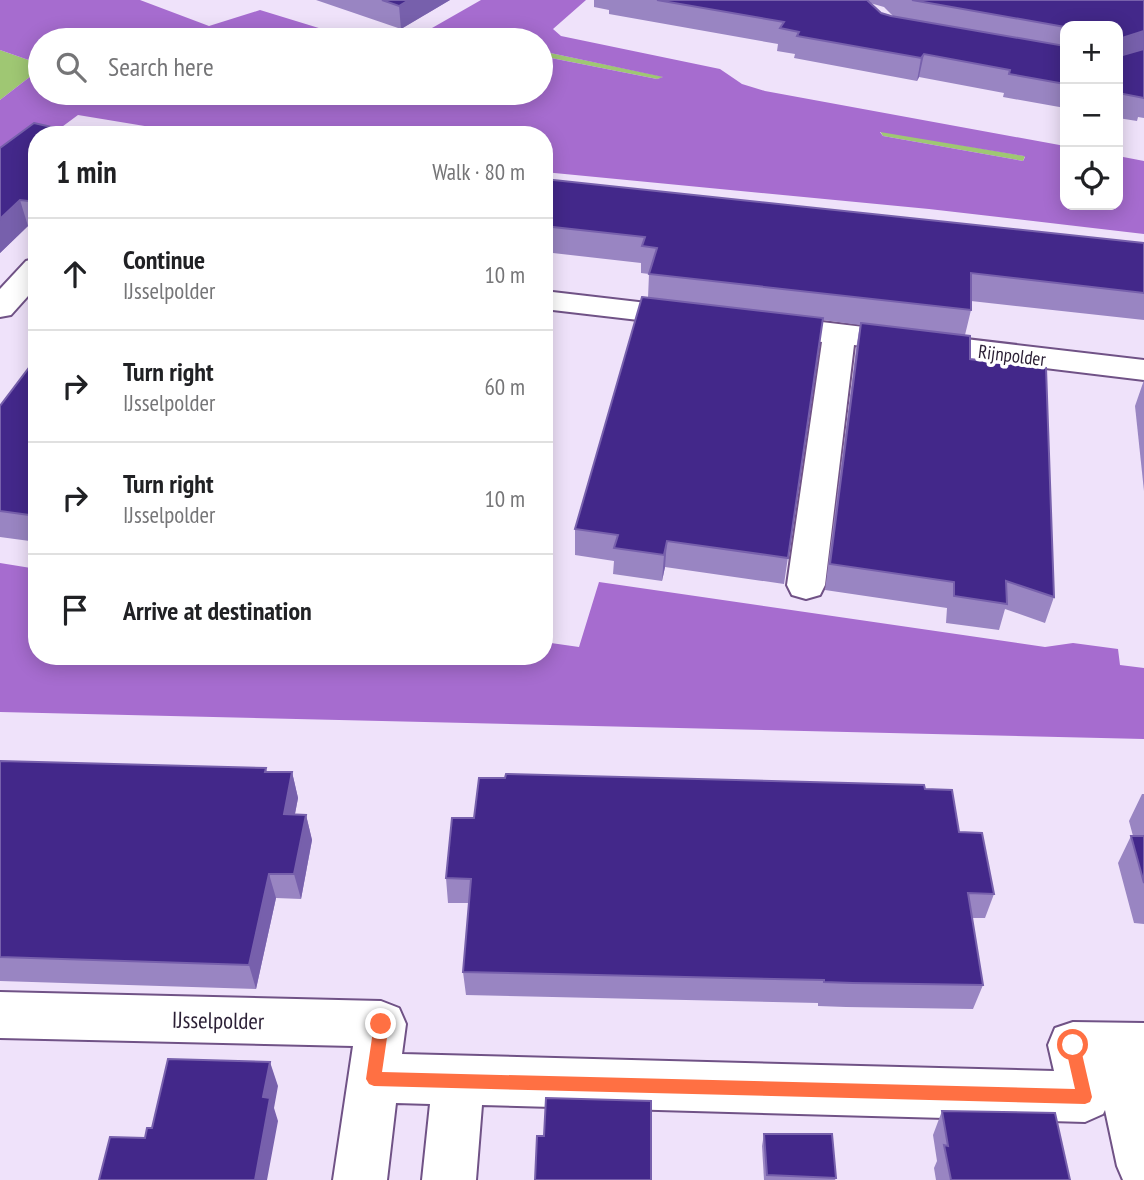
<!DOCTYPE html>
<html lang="en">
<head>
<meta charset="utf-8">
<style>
	body { margin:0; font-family:"PT Sans Narrow",sans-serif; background:#f6f6f6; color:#202124 }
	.controls { position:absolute; right:21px; top:21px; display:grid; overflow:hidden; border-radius:14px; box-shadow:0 4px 18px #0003 }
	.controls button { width:63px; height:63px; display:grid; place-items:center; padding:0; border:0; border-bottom:2px solid #e0e0e0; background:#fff; color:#202124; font:35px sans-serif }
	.stop { position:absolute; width:21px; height:21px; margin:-16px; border:5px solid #ff7043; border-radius:50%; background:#fff }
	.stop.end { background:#ff7043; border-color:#fff; box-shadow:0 2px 7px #0008 }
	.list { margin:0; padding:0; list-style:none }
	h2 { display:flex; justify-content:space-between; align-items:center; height:91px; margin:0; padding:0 28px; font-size:30px }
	h2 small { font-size:23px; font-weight:400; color:#757577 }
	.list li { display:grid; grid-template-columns:46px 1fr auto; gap:21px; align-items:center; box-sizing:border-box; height:112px; padding:0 28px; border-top:2px solid #e0e0e0 }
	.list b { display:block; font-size:26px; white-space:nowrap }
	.list p { margin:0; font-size:23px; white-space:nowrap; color:#757577 }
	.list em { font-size:23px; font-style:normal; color:#757577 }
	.icon { flex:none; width:38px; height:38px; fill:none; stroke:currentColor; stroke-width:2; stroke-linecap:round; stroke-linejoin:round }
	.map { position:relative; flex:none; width:1144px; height:1180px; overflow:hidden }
	.search { position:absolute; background:#fff; box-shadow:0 4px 18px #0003; left:28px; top:28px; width:525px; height:77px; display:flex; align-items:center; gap:18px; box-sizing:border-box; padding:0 24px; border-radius:38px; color:#757577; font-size:26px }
	.panel { position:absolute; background:#fff; box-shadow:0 4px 18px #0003; left:28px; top:126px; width:525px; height:539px; border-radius:28px }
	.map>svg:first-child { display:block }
	.green { fill:#9fc773 }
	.water { fill:#a66ccf; fill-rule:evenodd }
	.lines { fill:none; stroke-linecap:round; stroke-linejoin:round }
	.minor-casing { stroke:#705286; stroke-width:4 }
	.minor { fill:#fff; fill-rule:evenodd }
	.wall { fill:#9985c2; fill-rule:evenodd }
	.shaded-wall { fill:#7760ac }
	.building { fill:#43288a; stroke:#7760ac; stroke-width:2 }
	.route { fill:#ff7043 }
	.labels { text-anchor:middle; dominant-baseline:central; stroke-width:7; stroke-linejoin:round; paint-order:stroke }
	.street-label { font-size:19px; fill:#2b1f35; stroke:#fff }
	.near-street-label { font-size:23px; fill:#2b1f35; stroke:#fff }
</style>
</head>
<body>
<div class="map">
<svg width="1144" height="1180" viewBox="0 0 1144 1180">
	<rect width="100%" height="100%" fill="#efe2fa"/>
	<g class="green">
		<polygon points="0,50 40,64 40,69 0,100"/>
		<polygon points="541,51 665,77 657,79 541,56"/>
		<polygon points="880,131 1025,156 1023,161 883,136"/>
	</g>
	<g class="water">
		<polygon points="0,0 140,0 209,26 260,10 358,40 40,40 40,64 0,50"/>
		<path d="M481,0h105l-33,29 8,7 159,33 22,15 23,7 300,55v59h53v-49l26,5v73l-215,-25 -385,-37v-37h-345l-121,-20 -27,20h-14l-37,29v-64l40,-31v24h501v-37l116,23 6,-2 -122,-26v-11h-130zM880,132l144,24 1,1 -2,4 -140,-25z"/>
		<polygon points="0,563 37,569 37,656 544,656 544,642 579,647 599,582 1045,647 1073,643 1118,649 1120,665 1144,668 1144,739 0,712"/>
	</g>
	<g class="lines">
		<g class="minor-casing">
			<g id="minor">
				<polygon points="37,258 37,286 11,315 0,317 0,289 26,261"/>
				<polygon points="544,291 690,308 701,310 706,317 701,324 690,326 544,309"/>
				<polygon points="771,316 1144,360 1144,380 854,345 825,585 820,595 806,599 792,595 787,585 822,342 760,333 755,326 760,319"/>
				<polygon points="0,992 381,1001 399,1008 406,1024 402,1054 1054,1071 1048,1045 1055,1028 1073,1022 1144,1023 1144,1180 1123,1180 1117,1166 1105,1110 1103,1114 1085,1122 482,1105 476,1180 422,1180 430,1104 396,1103 387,1180 333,1180 353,1046 0,1038"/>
			</g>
		</g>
		<use href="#minor" class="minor"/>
	</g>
	<g class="wall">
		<polygon points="316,0 450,0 401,29"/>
		<path d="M594,0h550v118l-6,-1 -1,4 -19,-3v-92h-53v82l-62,-11 1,-4 -85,-16 -2,4 -123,-23 1,-4 -18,-3 1,-7 -169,-30v-4l-15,-3zM870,3l14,4 9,9 -12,-3z"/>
		<polygon points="37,135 37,227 28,226 0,253 0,148"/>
		<polygon points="544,179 1144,243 1144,320 971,301 971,310 965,335 970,359 1054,597 1045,623 1005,609 999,630 946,623 947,608 825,590 856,349 860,325 823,320 784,584 665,567 662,581 613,574 614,561 575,555 575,529 648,298 649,274 641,273 641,263 544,252"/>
		<polygon points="37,357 37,542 0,537 0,406"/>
		<polygon points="1144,380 1144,491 1135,406"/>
		<polygon points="0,761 266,768 267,772 292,772 298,798 295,814 306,815 312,840 301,899 276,898 256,989 0,981"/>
		<polygon points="925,789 959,832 994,894 985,918 972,918 983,985 973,1009 846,1007 818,1006 818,1003 466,995 463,972 469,903 448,903 446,878 474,818"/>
		<polygon points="1142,794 1144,794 1144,924 1134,923 1118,863 1131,836 1133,836 1129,821"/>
		<polygon points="942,1111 1070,1180 936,1180 934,1168 937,1161 933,1135"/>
		<polygon points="764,1134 836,1178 835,1180 764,1180 762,1146"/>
	</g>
	<g class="shaded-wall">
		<polygon points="409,0 450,0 401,29 399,6"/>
		<polygon points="1144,31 1144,51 1118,60 1122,38"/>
		<polygon points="924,54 919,77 917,81 921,58"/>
		<polygon points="20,200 28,226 0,253 0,219"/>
		<polygon points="667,541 665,567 662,581 664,555"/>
		<polygon points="292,772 298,798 290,839 284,814"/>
		<polygon points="306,815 312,840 301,899 294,874"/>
		<polygon points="269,874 276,898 256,989 249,965"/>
		<polygon points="270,1062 278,1086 274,1108 278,1121 267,1180 255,1180 263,1097"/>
	</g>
	<g class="building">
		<polygon points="382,0 409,0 399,6"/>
		<polygon points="657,0 867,0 881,13 891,16 1065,46 1065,84 1009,74 1010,70 924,54 921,58 797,36 799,32 780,28 784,22"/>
		<polygon points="912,0 1144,0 1144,31 1122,38 1123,55 1144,49 1144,98 1118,93 1118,26 1065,27"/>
		<polygon points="34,123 86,135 37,135 37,202 20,200 0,219 0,148"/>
		<polygon points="544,179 1144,243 1144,293 971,273 971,310 649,274 657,248 642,246 645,237 544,226"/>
		<polygon points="642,297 823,318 788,558 667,541 664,555 614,548 618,535 575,529"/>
		<polygon points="861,323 970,336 970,359 1046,368 1054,597 1006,581 1007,604 954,596 954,582 830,564"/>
		<polygon points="37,357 37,516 0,511 0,406"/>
		<polygon points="0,761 266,768 265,772 292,772 284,814 306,815 294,874 269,874 249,965 0,957"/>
		<polygon points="506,774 924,785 925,789 952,790 959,832 982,833 994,894 968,893 983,985 853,983 824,982 824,980 463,972 471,879 446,878 452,818 474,818 479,778 505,778"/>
		<polygon points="1131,836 1144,836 1144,883"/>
		<polygon points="168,1059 270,1062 263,1097 270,1098 255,1180 99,1180 110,1137 145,1138 147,1128 152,1128"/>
		<polygon points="546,1098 651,1101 651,1180 535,1180 537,1136 544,1136"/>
		<polygon points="942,1111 1055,1113 1070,1180 951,1180 944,1145 948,1146"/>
		<polygon points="764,1134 832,1134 836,1178 767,1175"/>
	</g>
	<polygon class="route" points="381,1017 389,1024 382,1072 1075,1089 1065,1045 1073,1038 1080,1045 1092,1097 1090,1102 1085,1104 374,1086 369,1084 366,1079 374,1024"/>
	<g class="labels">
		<g class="street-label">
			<text transform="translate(1012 355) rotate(7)">Rijnpolder</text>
		</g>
		<g class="near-street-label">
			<text transform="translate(218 1020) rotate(1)">IJsselpolder</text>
		</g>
	</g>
</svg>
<div class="controls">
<button>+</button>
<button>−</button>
<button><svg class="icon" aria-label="locate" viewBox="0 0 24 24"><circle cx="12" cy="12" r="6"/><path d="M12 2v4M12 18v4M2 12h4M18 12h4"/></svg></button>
</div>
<div class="stop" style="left:1073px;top:1045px"></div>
<div class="stop end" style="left:381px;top:1024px"></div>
<div class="search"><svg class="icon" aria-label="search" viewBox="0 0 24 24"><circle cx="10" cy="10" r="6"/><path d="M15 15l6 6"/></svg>Search here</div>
<section class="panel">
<h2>1 min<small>Walk · 80 m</small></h2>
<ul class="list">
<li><svg class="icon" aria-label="ahead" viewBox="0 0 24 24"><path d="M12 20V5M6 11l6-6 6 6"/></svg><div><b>Continue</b><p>IJsselpolder</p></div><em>10 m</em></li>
<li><svg class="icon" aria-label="right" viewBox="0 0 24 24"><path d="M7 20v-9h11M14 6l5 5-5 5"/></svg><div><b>Turn right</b><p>IJsselpolder</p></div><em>60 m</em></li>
<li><svg class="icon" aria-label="right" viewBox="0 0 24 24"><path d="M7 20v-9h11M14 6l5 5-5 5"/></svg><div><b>Turn right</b><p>IJsselpolder</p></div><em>10 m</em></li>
<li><svg class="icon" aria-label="arrive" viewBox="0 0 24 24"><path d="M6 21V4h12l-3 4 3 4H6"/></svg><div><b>Arrive at destination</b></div></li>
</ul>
</section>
</div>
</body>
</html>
